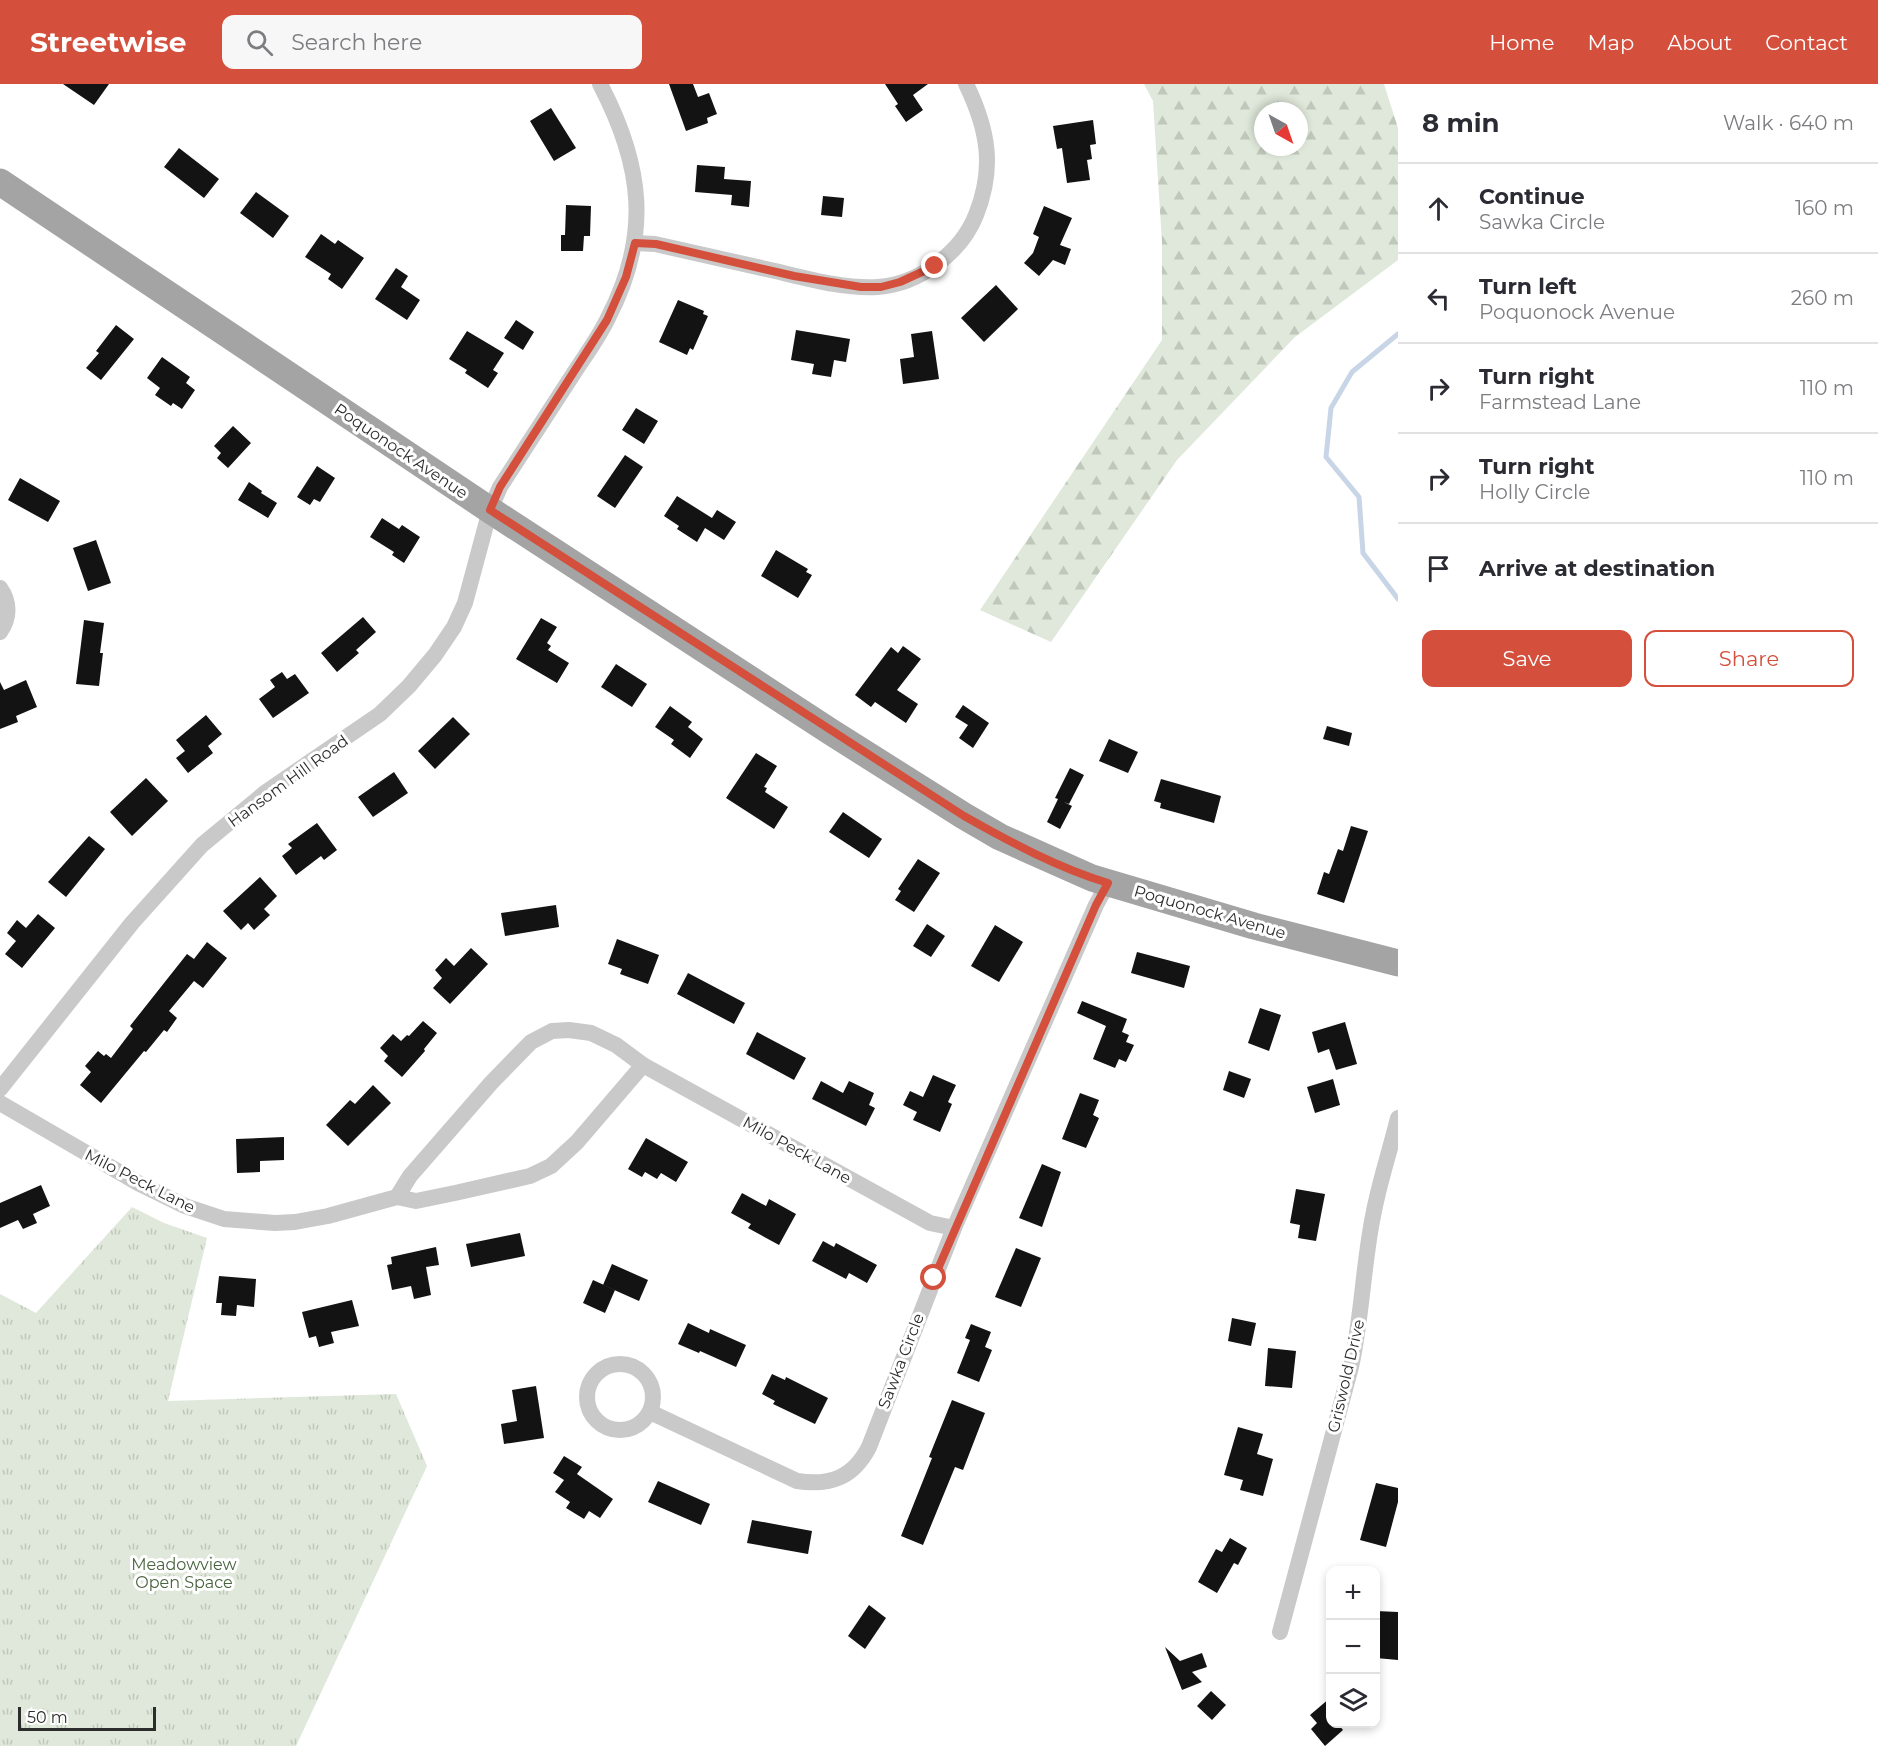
<!DOCTYPE html>
<html lang="en">
<head>
<meta charset="utf-8">
<style>
	body { margin:0; font-family:Montserrat,sans-serif; background:#f7f7f7; color:#2b2b33 }
	.controls { position:absolute; right:18px; bottom:18px; display:grid; overflow:hidden; border-radius:12px; box-shadow:0 3px 9px #0003 }
	.controls button { width:54px; height:54px; display:grid; place-items:center; padding:0; border:0; border-bottom:2px solid #e1e1e2; background:#fff; color:#2b2b33; font:30px sans-serif }
	.compass { position:absolute; left:1254px; top:18px; width:54px; height:54px; border-radius:50%; background:#fff; box-shadow:0 3px 9px #0003; rotate:140deg }
	.scale { position:absolute; left:18px; bottom:15px; width:138px; box-sizing:border-box; padding-left:6px; border:3px solid #2c2c2c; border-top:0; font-size:16px; line-height:21px; white-space:nowrap; color:#2c2c2c; -webkit-text-stroke:4px #fff; paint-order:stroke }
	.stop { position:absolute; width:18px; height:18px; margin:-14px; border:4px solid #d44f3c; border-radius:50%; background:#fff }
	.stop.end { background:#d44f3c; border-color:#fff; box-shadow:0 2px 6px #0008 }
	.list { margin:0; padding:0; list-style:none }
	h2 { display:flex; justify-content:space-between; align-items:center; height:78px; margin:0; padding:0 24px; font-size:26px }
	h2 small { font-size:20px; font-weight:400; color:#7c7c81 }
	.list li { display:grid; grid-template-columns:39px 1fr auto; gap:18px; align-items:center; box-sizing:border-box; height:90px; padding:0 24px; border-top:2px solid #e1e1e2 }
	.list b { display:block; font-size:22px; white-space:nowrap }
	.list p { margin:0; font-size:20px; white-space:nowrap; color:#7c7c81 }
	.list em { font-size:20px; font-style:normal; color:#7c7c81 }
	.actions { display:flex; gap:12px; padding:18px 24px }
	.actions a { flex:1; padding:14px 0; border:2px solid #d44f3c; border-radius:12px; text-align:center; font-size:21px; color:#d44f3c }
	.actions .main { background:#d44f3c; color:#fff }
	.icon { flex:none; width:33px; height:33px; fill:none; stroke:currentColor; stroke-width:2; stroke-linecap:round; stroke-linejoin:round }
	.map { position:relative; flex:none; width:1398px; height:1662px; overflow:hidden }
	header { display:flex; align-items:center; gap:36px; box-sizing:border-box; height:84px; padding:0 30px; background:#d44f3c; color:#fff }
	header strong { font-size:28px }
	nav { display:flex; gap:33px; margin-inline-start:auto; font-size:21px }
	.search { width:420px; height:54px; background:#f7f7f7; display:flex; align-items:center; gap:15px; box-sizing:border-box; padding:0 21px; border-radius:12px; color:#7c7c81; font-size:22px }
	main { display:flex }
	aside { flex:1; background:#fff }
	.map>svg:first-child { display:block }
	.forest { fill:url(#forest-firs); fill-rule:evenodd }
	.park { fill:url(#park-tufts) }
	.lines { fill:none; stroke-linecap:round; stroke-linejoin:round }
	.stream { stroke:#c8d5e7; stroke-width:5 }
	.building { fill:#131313 }
	.minor { stroke:#c9c9c9; stroke-width:16 }
	.primary { stroke:#a4a4a4; stroke-width:27 }
	.route { stroke:#d44f3c; stroke-width:8 }
	.labels { text-anchor:middle; dominant-baseline:central; stroke-width:6; stroke-linejoin:round; paint-order:stroke }
	.street-label { font-size:16px; fill:#2c2c2c; stroke:#fff }
	.park-label { font-size:16px; fill:#48633e; stroke:#fff }
</style>
</head>
<body>
<header>
<strong>Streetwise</strong>
<div class="search"><svg class="icon" aria-label="search" viewBox="0 0 24 24"><circle cx="10" cy="10" r="6"/><path d="M15 15l6 6"/></svg>Search here</div>
<nav><a>Home</a><a>Map</a><a>About</a><a>Contact</a></nav>
</header>
<main>
<div class="map">
<svg width="1398" height="1662" viewBox="0 0 1398 1662">
	<defs>
		<pattern id="forest-firs" width="22" height="20" patternUnits="userSpaceOnUse" patternTransform="scale(1.5)"><rect width="22" height="20" fill="#dfe8da"/><path d="M5 1l3.5 6h-7zM16 11l3.5 6h-7z" fill="#c0c7bb"/></pattern>
		<pattern id="park-tufts" width="24" height="20" patternUnits="userSpaceOnUse" patternTransform="scale(1.5)"><rect width="24" height="20" fill="#dfe8da"/><path d="M3 7l-1-3M5 7V3M7 7l1-3M15 17l-1-3M17 17v-4M19 17l1-3" fill="none" stroke="#c0c7bb"/></pattern>
	</defs>
	<rect width="100%" height="100%" fill="#fff"/>
	<path class="forest" d="M1144,0h240l14,44v132l-103,77 -118,123 -126,182 -71,-32 182,-270v-98l-9,-141zM1263,27h36v36h-36z"/>
	<polygon class="park" points="132,1123 164,1139 207,1154 168,1317 396,1310 427,1382 296,1662 0,1662 0,1210 36,1229"/>
	<g class="lines">
		<polyline class="stream" points="1398,250 1352,288 1331,324 1326,373 1359,413 1363,469 1398,515"/>
	</g>
	<g class="building">
		<polygon points="63,0 109,0 94,21"/>
		<polygon points="669,0 693,0 698,13 709,9 717,30 707,34 708,39 686,47"/>
		<polygon points="885,0 928,0 913,11 923,26 906,38 895,22 898,20"/>
		<polygon points="551,24 576,64 554,77 530,37"/>
		<polygon points="1093,36 1096,60 1090,61 1092,75 1087,76 1090,96 1067,99 1062,64 1057,65 1053,42"/>
		<polygon points="179,64 219,95 204,114 164,83"/>
		<polygon points="697,81 725,83 724,95 751,97 749,123 731,121 732,111 695,108"/>
		<polygon points="256,108 289,132 273,154 240,129"/>
		<polygon points="823,112 844,114 842,133 821,131"/>
		<polygon points="566,121 591,122 590,152 584,152 583,167 561,167 561,151 565,151"/>
		<polygon points="1044,122 1072,134 1060,161 1071,165 1065,181 1053,176 1039,192 1024,179 1033,169 1039,153 1033,150"/>
		<polygon points="321,150 335,160 338,156 364,174 342,205 328,195 331,190 305,173"/>
		<polygon points="396,184 408,192 401,203 420,216 407,236 375,215"/>
		<polygon points="996,201 1018,225 984,258 961,234"/>
		<polygon points="678,216 704,227 703,230 708,232 693,266 690,264 687,271 659,258"/>
		<polygon points="516,236 534,248 523,266 504,254"/>
		<polygon points="116,241 134,255 101,296 86,284 99,269 96,267"/>
		<polygon points="796,246 850,255 846,278 834,276 831,293 812,290 814,280 791,276"/>
		<polygon points="467,247 504,269 493,286 498,289 488,304 465,289 467,286 449,275"/>
		<polygon points="932,247 939,295 903,300 900,275 914,273 911,250"/>
		<polygon points="162,273 190,293 186,299 195,306 182,325 173,319 171,322 155,311 160,304 147,294"/>
		<polygon points="636,324 658,337 644,360 622,346"/>
		<polygon points="233,342 251,359 228,384 217,374 221,369 214,362"/>
		<polygon points="625,371 643,383 615,424 597,412"/>
		<polygon points="317,382 335,394 320,418 314,415 310,421 297,413"/>
		<polygon points="20,394 60,417 48,438 8,416"/>
		<polygon points="249,398 262,407 261,409 277,419 268,434 238,416"/>
		<polygon points="677,412 712,434 717,426 736,438 724,456 705,444 697,458 677,445 679,442 664,432"/>
		<polygon points="382,434 399,445 402,441 420,453 404,479 392,471 394,468 370,453"/>
		<polygon points="96,456 111,499 88,507 73,464"/>
		<polygon points="776,466 808,485 806,488 812,491 798,514 761,492"/>
		<polygon points="363,533 376,548 356,566 359,569 337,588 321,569"/>
		<polygon points="541,534 557,543 547,559 551,562 548,566 569,579 557,599 516,575"/>
		<polygon points="84,536 104,539 100,569 103,569 99,602 76,600"/>
		<polygon points="903,562 921,575 897,606 918,620 906,639 875,618 871,623 855,611 891,563 898,569"/>
		<polygon points="616,580 647,600 632,623 601,603"/>
		<polygon points="282,588 287,595 295,590 309,609 273,634 259,615 275,603 270,596"/>
		<polygon points="26,596 37,623 16,632 18,638 0,645 0,598 4,606"/>
		<polygon points="963,621 989,639 973,664 959,654 968,641 955,633"/>
		<polygon points="670,622 692,638 688,643 703,655 690,674 671,660 674,656 655,643"/>
		<polygon points="206,631 222,650 208,662 213,669 188,689 176,674 185,667 176,656"/>
		<polygon points="453,633 470,650 435,685 418,667"/>
		<polygon points="1327,642 1352,649 1349,662 1323,655"/>
		<polygon points="1109,655 1138,668 1128,689 1099,677"/>
		<polygon points="756,669 777,682 764,703 767,704 765,708 788,723 774,745 726,714"/>
		<polygon points="1070,684 1084,691 1069,720 1064,718 1072,722 1060,745 1047,738 1058,715 1055,714"/>
		<polygon points="394,688 408,709 373,733 358,713"/>
		<polygon points="146,694 168,717 132,752 110,728"/>
		<polygon points="1161,695 1221,712 1214,739 1160,724 1161,719 1154,717"/>
		<polygon points="843,728 882,755 869,774 829,748"/>
		<polygon points="317,739 337,766 324,776 321,772 296,791 282,772 292,764 288,760"/>
		<polygon points="1351,742 1368,747 1344,819 1317,810 1324,788 1329,790 1338,765 1343,767"/>
		<polygon points="89,752 105,765 66,813 48,798"/>
		<polygon points="918,775 940,789 914,828 895,816 901,807 898,805"/>
		<polygon points="260,793 277,812 264,825 270,831 254,846 248,839 241,846 223,827"/>
		<polygon points="556,821 559,843 505,852 501,829"/>
		<polygon points="38,830 55,844 22,884 5,870 16,857 7,849 17,836 26,844"/>
		<polygon points="927,840 945,852 931,873 913,862"/>
		<polygon points="995,841 1023,858 999,898 971,882"/>
		<polygon points="617,855 659,871 648,900 620,890 622,885 608,880"/>
		<polygon points="207,858 227,874 203,904 194,897 169,927 177,934 167,948 164,946 146,968 144,967 101,1019 80,1001 91,988 85,982 98,967 104,972 106,970 111,974 133,945 130,942 187,870 194,875"/>
		<polygon points="471,864 488,880 450,920 433,904 442,894 435,886 446,874 454,882"/>
		<polygon points="1137,868 1190,882 1184,904 1131,889"/>
		<polygon points="688,889 745,919 734,940 677,910"/>
		<polygon points="1082,917 1127,935 1122,948 1129,951 1126,958 1134,961 1126,978 1119,975 1115,984 1093,975 1106,942 1077,929"/>
		<polygon points="1260,924 1281,931 1269,967 1248,959"/>
		<polygon points="423,937 437,949 424,965 425,967 402,993 384,977 388,972 380,964 393,950 401,957 407,951 409,952"/>
		<polygon points="1345,938 1357,980 1336,986 1329,965 1318,969 1312,948"/>
		<polygon points="757,948 806,974 794,996 746,970"/>
		<polygon points="1229,987 1251,995 1244,1014 1223,1006"/>
		<polygon points="933,991 956,1001 948,1018 952,1020 940,1048 913,1036 917,1028 903,1021 910,1007 923,1013"/>
		<polygon points="1333,995 1340,1021 1315,1029 1307,1003"/>
		<polygon points="821,997 843,1009 849,997 874,1009 869,1021 875,1024 866,1042 812,1015"/>
		<polygon points="373,1001 391,1019 348,1062 326,1041 350,1016 355,1020"/>
		<polygon points="1080,1009 1099,1016 1093,1031 1099,1034 1086,1064 1062,1055"/>
		<polygon points="284,1053 284,1076 260,1077 260,1088 237,1089 236,1055"/>
		<polygon points="646,1054 688,1078 676,1098 661,1089 657,1095 645,1088 642,1093 628,1085"/>
		<polygon points="1042,1080 1061,1088 1042,1143 1019,1134"/>
		<polygon points="41,1101 50,1122 33,1130 37,1139 23,1145 18,1136 0,1144 0,1119"/>
		<polygon points="1296,1105 1325,1110 1316,1157 1298,1154 1300,1141 1290,1139"/>
		<polygon points="742,1109 766,1122 769,1115 796,1130 779,1161 748,1144 751,1140 731,1129"/>
		<polygon points="520,1149 525,1172 471,1183 466,1160"/>
		<polygon points="823,1157 834,1163 836,1159 877,1181 867,1199 849,1189 846,1195 812,1177"/>
		<polygon points="436,1163 439,1181 426,1183 431,1211 414,1215 411,1202 392,1206 387,1181 392,1180 391,1173"/>
		<polygon points="1016,1164 1041,1174 1021,1223 995,1213"/>
		<polygon points="612,1180 648,1196 639,1217 603,1201"/>
		<polygon points="219,1192 256,1195 254,1223 237,1221 236,1232 221,1231 222,1219 216,1219"/>
		<polygon points="593,1196 615,1206 605,1229 583,1219"/>
		<polygon points="352,1216 359,1242 331,1248 334,1259 319,1263 316,1252 309,1254 302,1228"/>
		<polygon points="1232,1234 1256,1239 1251,1262 1228,1257"/>
		<polygon points="688,1239 709,1249 710,1245 746,1261 736,1283 700,1267 699,1269 678,1260"/>
		<polygon points="971,1240 991,1248 985,1263 992,1266 979,1298 957,1289 970,1256 965,1254"/>
		<polygon points="1268,1264 1296,1267 1292,1304 1265,1302"/>
		<polygon points="772,1290 785,1296 786,1293 828,1314 815,1340 773,1320 775,1317 762,1310"/>
		<polygon points="536,1302 544,1354 504,1360 501,1340 517,1337 512,1306"/>
		<polygon points="952,1316 985,1329 963,1386 955,1383 923,1461 901,1452 932,1374 929,1373"/>
		<polygon points="1238,1343 1263,1350 1257,1370 1273,1375 1263,1412 1240,1406 1243,1396 1224,1391"/>
		<polygon points="564,1372 582,1383 577,1390 613,1415 600,1434 589,1427 584,1435 566,1424 570,1418 555,1408 564,1396 553,1389"/>
		<polygon points="658,1397 710,1420 701,1441 648,1418"/>
		<polygon points="1376,1399 1398,1404 1398,1418 1386,1463 1360,1456"/>
		<polygon points="752,1436 812,1447 808,1470 747,1459"/>
		<polygon points="1230,1454 1247,1464 1238,1481 1234,1479 1217,1509 1198,1498 1216,1465 1222,1468"/>
		<polygon points="869,1521 886,1534 865,1565 848,1552"/>
		<polygon points="1376,1527 1398,1528 1398,1576 1376,1574"/>
		<polygon points="1165,1563 1180,1577 1202,1569 1207,1583 1192,1588 1202,1598 1182,1606"/>
		<polygon points="1211,1607 1226,1621 1212,1636 1197,1622"/>
		<polygon points="1330,1614 1330,1640 1338,1640 1343,1646 1325,1662 1311,1645 1317,1639 1310,1631"/>
	</g>
	<g class="lines">
		<g class="minor">
			<path d="M635,159l20,1c40,9 80,18 120,27 34,8 69,18 103,16 41,-3 83,-34 98,-72 19,-47 12,-86 -10,-131"/>
			<path d="M0,504c10,14 10,30 0,44"/>
			<path d="M0,1005l132,-166 70,-78 64,-53 114,-78 29,-28 26,-31 19,-28 11,-24 25,-93 10,-23c24,-37 48,-74 72,-111 12,-19 26,-37 36,-58 43,-83 35,-152 -8,-234"/>
			<polyline points="0,1019 138,1099 185,1122 224,1135 275,1139 295,1138 328,1132 397,1113 410,1092 491,999 531,958 552,947 569,946 591,949 616,961 643,981 930,1139 954,1144"/>
			<polyline points="397,1113 416,1117 455,1109 530,1092 551,1082 577,1058 643,981"/>
			<circle cx="620" cy="1313" r="33"/>
			<path d="M650,1328l147,69c33,5 56,-3 72,-34l85,-219 142,-323 12,-22"/>
			<path d="M1280,1548l71,-265c11,-50 12,-101 22,-151 6,-33 17,-65 25,-98"/>
		</g>
		<polyline class="primary" points="0,98 490,426 831,648 964,732 1000,753 1092,794 1254,842 1398,879"/>
	</g>
	<g class="lines">
		<path class="route" d="M934,1194l162,-373 12,-22c-50,-15 -98,-41 -144,-67l-474,-306 10,-23 107,-167 19,-43 9,-34 21,1 138,32 67,11h20l19,-5 35,-16"/>
	</g>
	<g class="labels">
		<g class="street-label">
			<text transform="translate(401 367) rotate(34)">Poquonock Avenue</text>
			<text transform="translate(288 697) rotate(-36)">Hansom Hill Road</text>
			<text transform="translate(1210 828) rotate(16)">Poquonock Avenue</text>
			<text transform="translate(797 1066) rotate(29)">Milo Peck Lane</text>
			<text transform="translate(140 1097) rotate(27)">Milo Peck Lane</text>
			<text transform="translate(901 1277) rotate(-69)">Sawka Circle</text>
			<text transform="translate(1346 1292) rotate(-77)">Griswold Drive</text>
		</g>
		<g class="park-label">
			<text x="184" y="1480">Meadowview<tspan x="184" dy="18">Open Space</tspan></text>
		</g>
	</g>
</svg>
<div class="controls">
<button>+</button>
<button>−</button>
<button><svg class="icon" aria-label="layers" viewBox="0 0 24 24"><path d="M12 4l9 5-9 5-9-5zM3 14l9 5 9-5"/></svg></button>
</div>
<svg class="compass" viewBox="-18 -18 36 36"><path d="M0-13l5 13h-10z" fill="#e53935"/><path d="M0 13l5-13h-10z" fill="#7c7c81"/></svg>
<div class="scale">50 m</div>
<div class="stop" style="left:934px;top:1194px"></div>
<div class="stop end" style="left:935px;top:182px"></div>
</div>
<aside>
<h2>8 min<small>Walk · 640 m</small></h2>
<ul class="list">
<li><svg class="icon" aria-label="ahead" viewBox="0 0 24 24"><path d="M12 20V5M6 11l6-6 6 6"/></svg><div><b>Continue</b><p>Sawka Circle</p></div><em>160 m</em></li>
<li><svg class="icon" aria-label="left" viewBox="0 0 24 24"><path d="M17 20v-9H6M10 6l-5 5 5 5"/></svg><div><b>Turn left</b><p>Poquonock Avenue</p></div><em>260 m</em></li>
<li><svg class="icon" aria-label="right" viewBox="0 0 24 24"><path d="M7 20v-9h11M14 6l5 5-5 5"/></svg><div><b>Turn right</b><p>Farmstead Lane</p></div><em>110 m</em></li>
<li><svg class="icon" aria-label="right" viewBox="0 0 24 24"><path d="M7 20v-9h11M14 6l5 5-5 5"/></svg><div><b>Turn right</b><p>Holly Circle</p></div><em>110 m</em></li>
<li><svg class="icon" aria-label="arrive" viewBox="0 0 24 24"><path d="M6 21V4h12l-3 4 3 4H6"/></svg><div><b>Arrive at destination</b></div></li>
</ul>
<div class="actions"><a class="main">Save</a><a>Share</a></div>
</aside>
</main>
</body>
</html>
